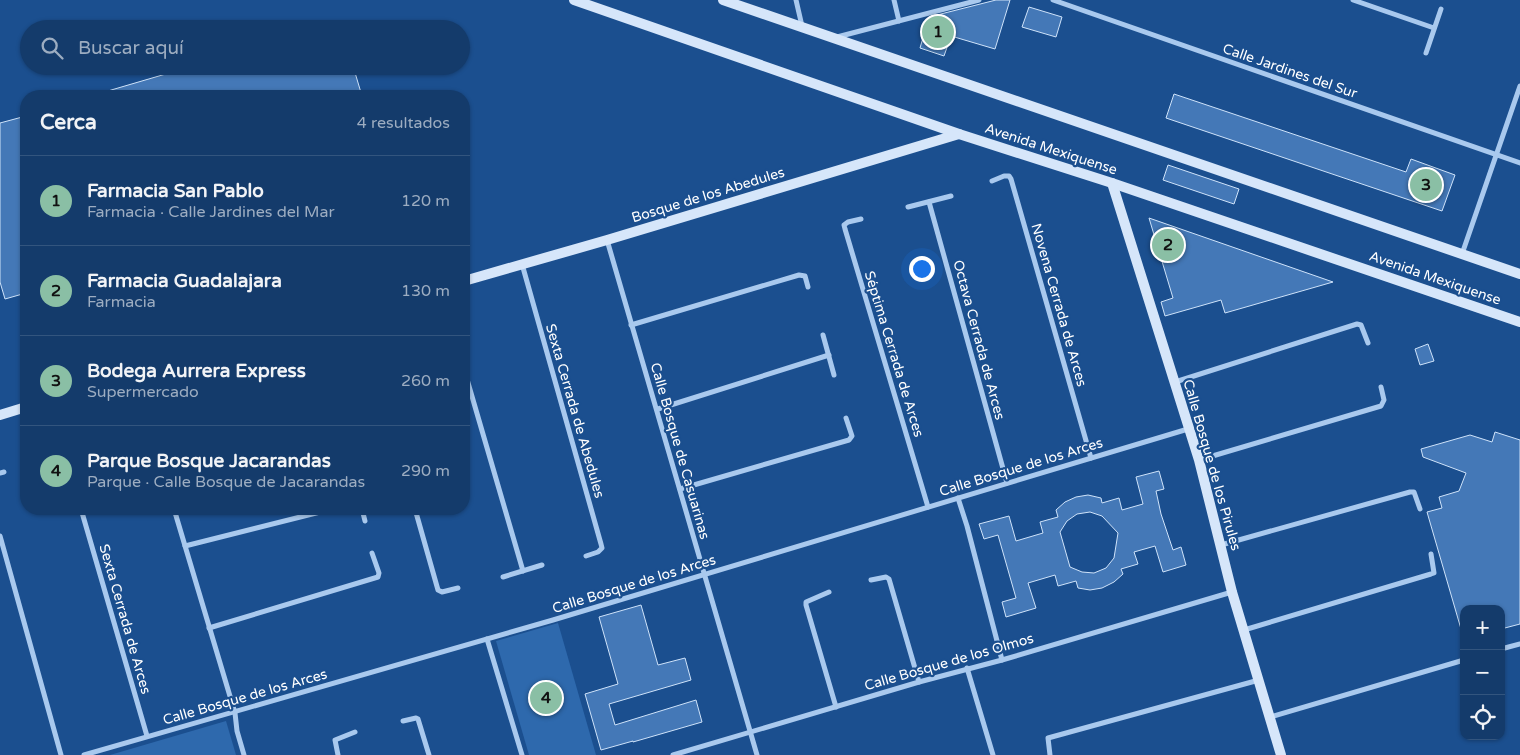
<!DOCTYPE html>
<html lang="es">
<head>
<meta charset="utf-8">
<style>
	body { margin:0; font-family:"Varela Round",sans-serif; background:#214673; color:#f1f3f6 }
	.controls { position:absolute; right:15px; bottom:15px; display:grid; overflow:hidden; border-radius:10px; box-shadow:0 1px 4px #0004 }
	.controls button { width:45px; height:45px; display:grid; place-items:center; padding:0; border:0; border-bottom:1px solid #33557e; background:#143b6b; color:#f1f3f6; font:25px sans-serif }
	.you { position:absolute; left:921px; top:268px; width:18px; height:18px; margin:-12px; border:4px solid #fff; border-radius:50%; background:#1a73e8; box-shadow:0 0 0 8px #1a73e833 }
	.badge { display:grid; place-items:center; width:32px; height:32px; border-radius:50%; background:#8abfa5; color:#111; font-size:16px; font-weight:700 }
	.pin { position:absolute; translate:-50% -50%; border:2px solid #fff; box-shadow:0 1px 5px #0006 }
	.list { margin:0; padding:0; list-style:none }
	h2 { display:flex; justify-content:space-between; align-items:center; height:65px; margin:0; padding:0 20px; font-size:21px }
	h2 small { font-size:16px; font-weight:400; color:#9dadc1 }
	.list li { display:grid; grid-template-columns:32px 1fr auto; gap:15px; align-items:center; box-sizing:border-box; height:90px; padding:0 20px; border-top:1px solid #33557e }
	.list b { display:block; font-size:19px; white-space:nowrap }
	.list p { margin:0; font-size:16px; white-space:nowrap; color:#9dadc1 }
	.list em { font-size:16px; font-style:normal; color:#9dadc1 }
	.icon { flex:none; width:28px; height:28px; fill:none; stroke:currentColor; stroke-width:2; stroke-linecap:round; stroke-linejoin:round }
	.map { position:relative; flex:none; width:1520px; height:755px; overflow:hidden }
	.search { position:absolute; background:#143b6b; box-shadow:0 1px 4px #0004; left:20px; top:20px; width:450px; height:55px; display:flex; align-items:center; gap:12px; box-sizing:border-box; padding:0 18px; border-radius:28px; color:#9dadc1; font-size:19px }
	.panel { position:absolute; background:#143b6b; box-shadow:0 1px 4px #0004; left:20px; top:90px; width:450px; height:425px; border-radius:20px }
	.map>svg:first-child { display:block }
	.green { fill:#2e69ad }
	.building { fill:#4478b7; stroke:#cfe3fa; fill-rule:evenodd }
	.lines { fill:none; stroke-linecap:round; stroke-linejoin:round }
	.street { stroke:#a9c9ee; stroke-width:5 }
	.secondary { stroke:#d6e6fa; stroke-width:10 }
	.labels { text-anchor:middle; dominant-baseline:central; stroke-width:4.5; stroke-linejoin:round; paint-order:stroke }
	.street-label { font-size:14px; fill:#fff; stroke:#1b4f8f }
</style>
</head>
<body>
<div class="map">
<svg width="1520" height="755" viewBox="0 0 1520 755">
	<rect width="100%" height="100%" fill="#1b4f8f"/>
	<g class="green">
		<polygon points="558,623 596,755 529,755 496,641"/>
		<polygon points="226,721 236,755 110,755"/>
	</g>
	<g class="building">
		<polygon points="996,0 1010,0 995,49 951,36 944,56 920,48 929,17"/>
		<polygon points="1029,7 1062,17 1056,37 1022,27"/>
		<polygon points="193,66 353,66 362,96 102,96 101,93"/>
		<polygon points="1174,94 1406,172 1411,159 1455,175 1442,211 1166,118"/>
		<polygon points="26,116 26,293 5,299 0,282 0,123"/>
		<polygon points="1168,165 1239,189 1234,204 1163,180"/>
		<polygon points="1149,218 1333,282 1225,313 1221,300 1165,316 1161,302 1173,298"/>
		<polygon points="1428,344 1434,361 1420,365 1415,349"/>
		<polygon points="1495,432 1520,440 1520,624 1501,629 1501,609 1464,609 1464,629 1461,629 1427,512 1442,508 1439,497 1459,491 1466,473 1423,457 1421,449 1470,435 1492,442"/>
		<path d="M1159,471l5,18 -8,2 5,23 12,36 8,-3 5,18 -23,7 -8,-26 -21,6 4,12 -17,5 2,5 -9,8 -12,6 -12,2 -12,-2 -2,-7 -18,5 -3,-11 -27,8 8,25 -30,9 -4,-15 14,-4 -18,-63 -14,4 -5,-15 30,-8 7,25 27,-8 -3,-11 18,-5 -2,-7 9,-8 11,-5 12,-2 13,3 1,5 17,-5 3,12 21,-6 -7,-27zM1090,512l12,4 16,17 -4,25 -8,10 -12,5 -12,-1 -12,-5 -10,-35 7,-11 10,-7z"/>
		<polygon points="641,605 658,665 685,658 691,680 609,704 615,725 696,700 702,722 633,742 633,741 601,750 585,694 618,684 599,617"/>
	</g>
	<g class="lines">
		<g class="street">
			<polyline points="796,0 802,26"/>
			<polyline points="894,0 899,21"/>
			<polyline points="1053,0 1520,163"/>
			<polyline points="1353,0 1434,28"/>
			<polyline points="837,37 979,0"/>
			<polyline points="1426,53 1441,9"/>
			<polyline points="992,181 1004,176 1009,176 1011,179 1091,458"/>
			<polyline points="929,202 1007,483"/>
			<polyline points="908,207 951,196"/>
			<polyline points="861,219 848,222 844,225 845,229 928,507"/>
			<polyline points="607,240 757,755"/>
			<polyline points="1462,254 1520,86"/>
			<polyline points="522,264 601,544 602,548 598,552 586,556"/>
			<polyline points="631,325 799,275 805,276 808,287"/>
			<polyline points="823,335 834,375"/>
			<polyline points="464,369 523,571"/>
			<polyline points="1175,382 1357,324 1361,325 1368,343"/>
			<polyline points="658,409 829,355"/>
			<polyline points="1199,460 1381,406 1384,400 1381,387"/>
			<polyline points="0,473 4,472"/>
			<polyline points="680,489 849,440 852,436 846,418"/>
			<polyline points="958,498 967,526 1002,660"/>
			<polyline points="81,509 147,736"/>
			<polyline points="174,509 235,713 237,731 244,755"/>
			<polyline points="362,509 365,521"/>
			<polyline points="415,509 438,590 442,592 458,588"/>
			<polyline points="0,536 61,755"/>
			<polyline points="1221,545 1410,492 1414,492 1420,509"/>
			<polyline points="185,546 332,509"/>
			<polyline points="503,577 542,565"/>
			<polyline points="871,580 886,577 889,579 919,682"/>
			<polyline points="829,592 806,602 806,605 836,707"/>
			<polyline points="209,628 378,577 379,573 372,553"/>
			<polyline points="1244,630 1431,574 1434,573 1431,554"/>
			<polyline points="487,639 522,755"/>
			<polyline points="1501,649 1520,644"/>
			<polyline points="967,668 993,755"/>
			<polyline points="1270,717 1464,660"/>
			<polyline points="403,721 416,718 418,719 429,755"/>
			<polyline points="84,755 553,620 1188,429"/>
			<polyline points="338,755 335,740 355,732"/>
			<polyline points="673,755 919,682 1002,660 1232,592"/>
			<polyline points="1050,755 1048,738 1259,680"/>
		</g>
		<g class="secondary">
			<polyline points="574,0 959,134 1112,183 1520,322"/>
			<polyline points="723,0 1520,274"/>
			<polyline points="1112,183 1199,460 1232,592 1281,755"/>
			<polyline points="464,281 607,240 959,134"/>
			<polyline points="0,415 26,407"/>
		</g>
	</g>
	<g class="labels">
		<g class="street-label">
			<text transform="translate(1290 71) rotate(19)">Calle Jardines del Sur</text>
			<text transform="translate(1051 149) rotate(18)">Avenida Mexiquense</text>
			<text transform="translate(708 195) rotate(-17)">Bosque de los Abedules</text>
			<text transform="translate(1435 278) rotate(19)">Avenida Mexiquense</text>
			<text transform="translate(1059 305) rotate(74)">Novena Cerrada de Arces</text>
			<text transform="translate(979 340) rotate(75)">Octava Cerrada de Arces</text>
			<text transform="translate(894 354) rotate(73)">Séptima Cerrada de Arces</text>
			<text transform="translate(575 411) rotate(74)">Sexta Cerrada de Abedules</text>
			<text transform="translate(680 451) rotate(74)">Calle Bosque de Casuarinas</text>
			<text transform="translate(1212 465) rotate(74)">Calle Bosque de los Pirules</text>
			<text transform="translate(1021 467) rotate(-17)">Calle Bosque de los Arces</text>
			<text transform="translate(634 584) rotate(-17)">Calle Bosque de los Arces</text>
			<text transform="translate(125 619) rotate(74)">Sexta Cerrada de Arces</text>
			<text transform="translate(949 662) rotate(-16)">Calle Bosque de los Olmos</text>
			<text transform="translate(245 697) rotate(-16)">Calle Bosque de los Arces</text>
		</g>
	</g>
</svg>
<div class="controls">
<button>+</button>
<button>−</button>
<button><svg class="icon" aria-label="locate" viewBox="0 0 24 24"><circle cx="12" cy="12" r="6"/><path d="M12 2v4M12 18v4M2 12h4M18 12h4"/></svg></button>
</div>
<div class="you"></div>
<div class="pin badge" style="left:938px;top:32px">1</div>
<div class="pin badge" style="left:1168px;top:245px">2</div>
<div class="pin badge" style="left:1426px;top:185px">3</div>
<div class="pin badge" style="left:546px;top:698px">4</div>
<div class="search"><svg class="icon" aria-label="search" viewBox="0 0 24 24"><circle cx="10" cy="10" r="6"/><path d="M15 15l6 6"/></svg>Buscar aquí</div>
<section class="panel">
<h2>Cerca<small>4 resultados</small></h2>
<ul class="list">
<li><span class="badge">1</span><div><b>Farmacia San Pablo</b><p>Farmacia · Calle Jardines del Mar</p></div><em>120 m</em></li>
<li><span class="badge">2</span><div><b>Farmacia Guadalajara</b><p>Farmacia</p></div><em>130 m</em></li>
<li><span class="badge">3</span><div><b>Bodega Aurrera Express</b><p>Supermercado</p></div><em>260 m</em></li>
<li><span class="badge">4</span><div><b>Parque Bosque Jacarandas</b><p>Parque · Calle Bosque de Jacarandas</p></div><em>290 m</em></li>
</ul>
</section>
</div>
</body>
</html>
